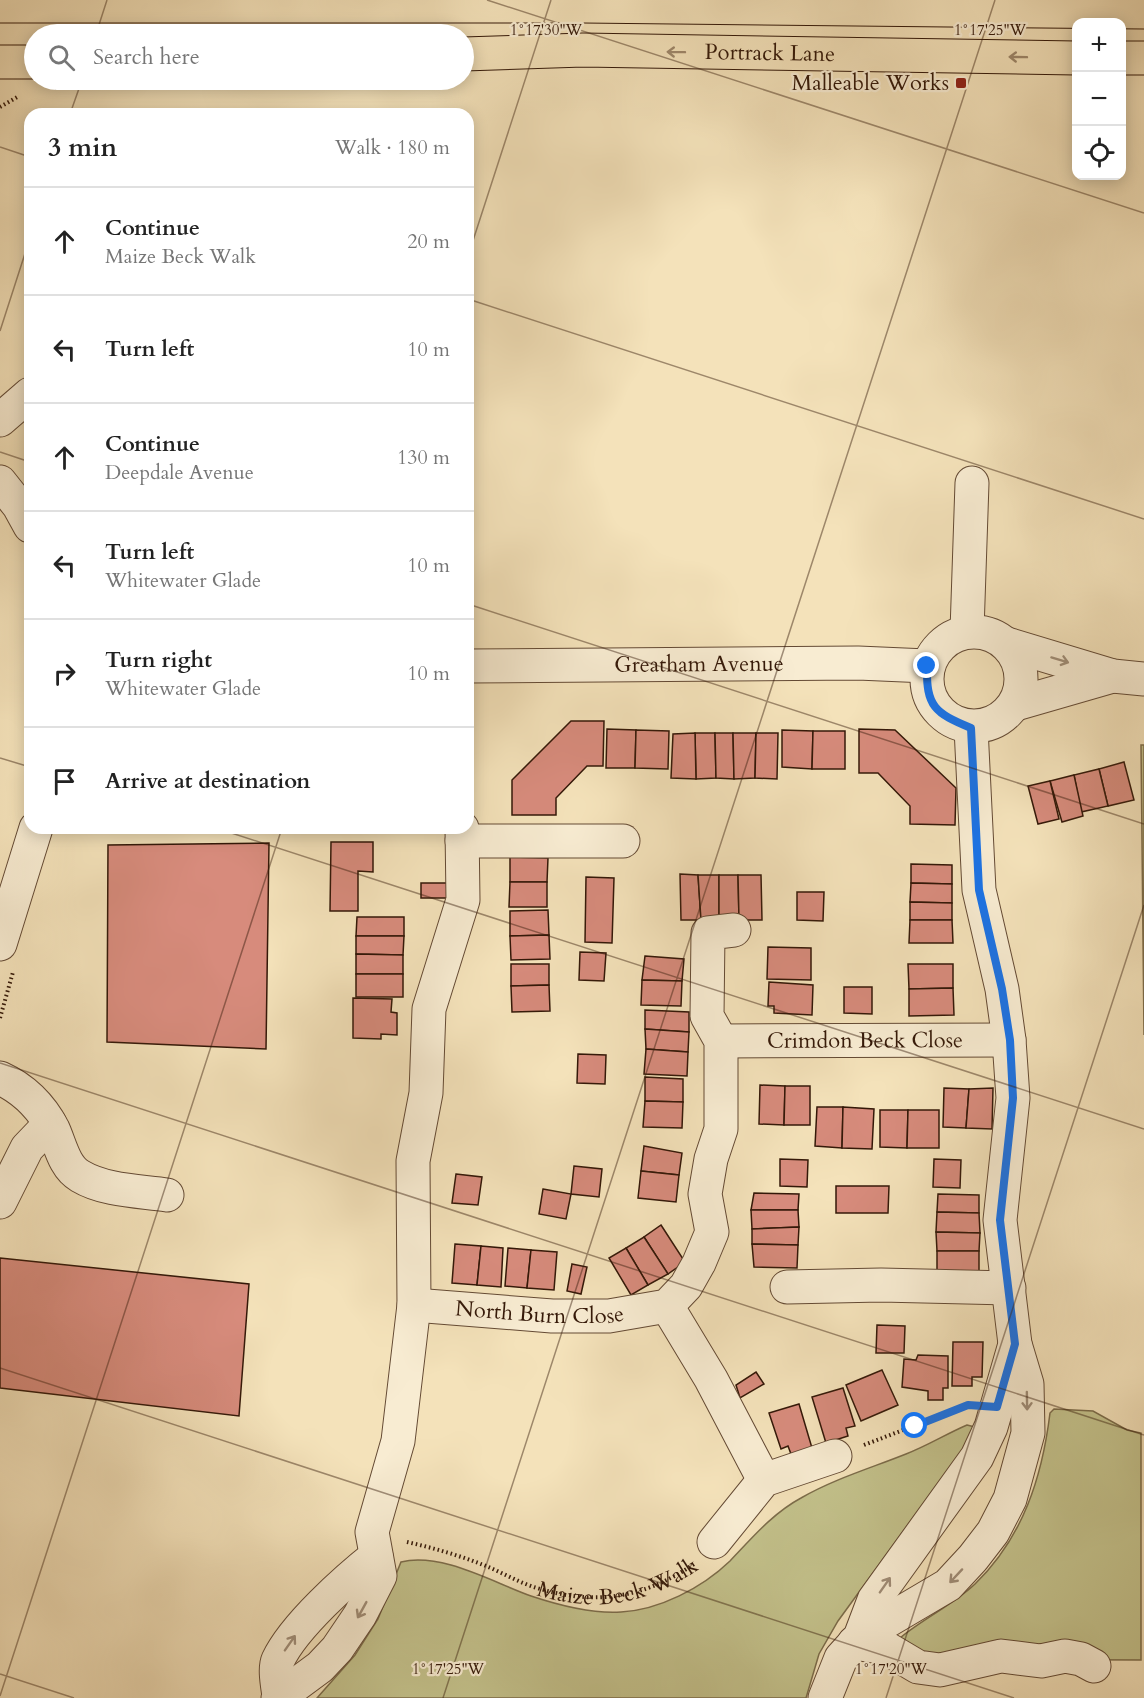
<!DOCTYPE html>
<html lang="en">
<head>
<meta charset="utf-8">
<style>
	body { margin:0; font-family:Cardo,serif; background:#f6f6f6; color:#222 }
	.controls { position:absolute; right:18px; top:18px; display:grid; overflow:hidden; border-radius:12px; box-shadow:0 3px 15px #0003 }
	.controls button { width:54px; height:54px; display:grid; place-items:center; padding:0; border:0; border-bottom:2px solid #e0e0e0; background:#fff; color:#222; font:30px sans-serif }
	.stop { position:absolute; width:18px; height:18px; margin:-14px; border:4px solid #1a73e8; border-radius:50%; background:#fff }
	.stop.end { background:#1a73e8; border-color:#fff; box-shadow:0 2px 6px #0008 }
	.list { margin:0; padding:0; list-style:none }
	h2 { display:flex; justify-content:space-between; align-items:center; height:78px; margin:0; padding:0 24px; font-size:26px }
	h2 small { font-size:20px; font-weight:400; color:#767676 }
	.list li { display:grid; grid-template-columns:39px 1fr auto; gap:18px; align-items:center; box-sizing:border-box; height:108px; padding:0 24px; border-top:2px solid #e0e0e0 }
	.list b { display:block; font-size:22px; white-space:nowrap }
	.list p { margin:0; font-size:20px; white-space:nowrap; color:#767676 }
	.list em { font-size:20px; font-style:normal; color:#767676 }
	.icon { flex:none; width:33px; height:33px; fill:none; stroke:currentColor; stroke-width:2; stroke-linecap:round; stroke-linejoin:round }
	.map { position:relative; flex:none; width:1144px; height:1698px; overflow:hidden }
	.search { position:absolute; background:#fff; box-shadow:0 3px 15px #0003; left:24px; top:24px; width:450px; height:66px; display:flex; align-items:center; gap:15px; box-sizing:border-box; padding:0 21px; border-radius:33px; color:#767676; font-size:22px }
	.panel { position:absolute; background:#fff; box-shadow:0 3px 15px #0003; left:24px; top:108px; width:450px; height:726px; border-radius:18px }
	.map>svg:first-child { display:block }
	.green { fill:#c3c18b; stroke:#7c6c4a; stroke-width:1.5 }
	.building { fill:#d78b7c; stroke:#341808; stroke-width:1.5 }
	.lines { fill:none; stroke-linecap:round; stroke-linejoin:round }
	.minor-casing { stroke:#644a34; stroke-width:35 }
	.major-casing { stroke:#341808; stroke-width:35 }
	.path { stroke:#341808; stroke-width:4; stroke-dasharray:1.5 3; stroke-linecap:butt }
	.minor { stroke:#f8ecd2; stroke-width:33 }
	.major { stroke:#f4e2ba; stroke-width:33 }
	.oneway { stroke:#9e876a }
	.oneway2 { stroke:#a08d77 }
	.route { stroke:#1a73e8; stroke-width:8 }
	.ticks { fill:none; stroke:#341808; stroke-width:1.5; stroke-opacity:0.45 }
	.poi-dot { fill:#8f2418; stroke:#f8ecd2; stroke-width:2 }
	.labels { text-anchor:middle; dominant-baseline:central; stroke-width:4.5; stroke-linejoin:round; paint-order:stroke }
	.street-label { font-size:22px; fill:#341808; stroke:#f8ecd2 }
	.poi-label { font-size:22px; fill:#341808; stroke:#f8ecd2; text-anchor:end }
	.ticks-label { font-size:15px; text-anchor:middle; fill:#341808; stroke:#f8ecd2; stroke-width:4.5; stroke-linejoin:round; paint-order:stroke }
</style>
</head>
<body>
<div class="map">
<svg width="1144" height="1698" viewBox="0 0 1144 1698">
	<rect width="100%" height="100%" fill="#f4e2ba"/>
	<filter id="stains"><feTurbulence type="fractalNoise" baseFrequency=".00333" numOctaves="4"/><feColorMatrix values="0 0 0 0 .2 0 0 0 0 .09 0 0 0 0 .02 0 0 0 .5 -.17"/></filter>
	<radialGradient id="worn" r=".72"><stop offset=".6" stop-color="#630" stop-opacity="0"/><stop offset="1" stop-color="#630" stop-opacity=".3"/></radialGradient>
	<g class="green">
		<polygon points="1141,745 1144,745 1144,1035"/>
		<path d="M1054,1409l39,2 34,19 14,3v227l-208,-1 -33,-21c24,-20 53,-33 75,-54 48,-47 67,-106 75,-171z"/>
		<path d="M967,1425l8,2 -12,22 -125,172 -19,33 -13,44h-489l38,-43 23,-36 23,-57c41,-10 93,21 130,34 27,9 61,18 90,16 38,-2 81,-24 109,-51 22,-23 43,-48 71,-63 33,-19 70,-30 105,-44 21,-8 40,-20 61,-29z"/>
	</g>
	<g class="building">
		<polygon points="571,721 604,721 603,766 587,766 556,798 556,815 512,815 512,780"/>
		<polygon points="607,729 636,730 635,768 606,768"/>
		<polygon points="859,729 895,730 956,788 955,825 910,824 910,806 878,773 859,773"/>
		<polygon points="636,730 669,731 668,769 635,768"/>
		<polygon points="782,730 813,731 812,769 782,767"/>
		<polygon points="813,731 845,731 845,769 812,769"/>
		<polygon points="695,733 715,733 716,778 696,779"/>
		<polygon points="695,733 696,779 671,778 673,734"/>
		<polygon points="715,733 733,733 734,779 716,778"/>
		<polygon points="733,733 756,733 755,778 734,779"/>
		<polygon points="756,733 778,733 777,779 755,778"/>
		<polygon points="1124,762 1134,800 1108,806 1099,769"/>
		<polygon points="1099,769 1108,806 1081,812 1074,775"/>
		<polygon points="1074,775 1083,816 1062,822 1050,781"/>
		<polygon points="1050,781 1059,819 1038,824 1028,786"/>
		<rect x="385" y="828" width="22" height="4"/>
		<rect x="407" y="828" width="20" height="4"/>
		<rect x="427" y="828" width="22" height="4"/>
		<polygon points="331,842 373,842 373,872 358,871 358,911 330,911"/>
		<polygon points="269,843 266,1049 107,1042 108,845"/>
		<polygon points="510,857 548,858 547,882 510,882"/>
		<polygon points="911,864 952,865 952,884 911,883"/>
		<polygon points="680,874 698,875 701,920 681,920"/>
		<polygon points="698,875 719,875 719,920 701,920"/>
		<polygon points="719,875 738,875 739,920 719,920"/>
		<polygon points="738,875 761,875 762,920 739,920"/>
		<polygon points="586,877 614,878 612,943 585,942"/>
		<polygon points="510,882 547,882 547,907 509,907"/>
		<rect x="421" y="883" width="26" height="15"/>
		<polygon points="911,883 952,884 952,903 910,902"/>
		<polygon points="797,892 824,892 823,921 797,920"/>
		<polygon points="910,902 952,903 952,920 910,920"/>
		<polygon points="548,910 549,935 510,936 510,911"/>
		<polygon points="357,917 404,917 404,936 356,936"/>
		<polygon points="910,920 952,920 953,943 909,943"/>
		<polygon points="549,935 550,959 511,960 510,936"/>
		<polygon points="356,936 404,936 403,955 356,954"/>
		<polygon points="768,947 811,948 811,980 767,979"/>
		<polygon points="580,952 606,953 604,981 579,980"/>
		<polygon points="356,954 403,955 403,974 356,974"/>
		<polygon points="645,956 684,959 682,981 642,980"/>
		<polygon points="511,964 549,964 549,985 511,986"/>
		<polygon points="908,964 953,964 953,988 909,989"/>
		<rect x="356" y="974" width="47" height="23"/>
		<polygon points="642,980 682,981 681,1006 641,1005"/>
		<polygon points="769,982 813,985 812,1015 774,1013 774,1006 768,1006"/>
		<polygon points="549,985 550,1011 512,1012 511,986"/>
		<polygon points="844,987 872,987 872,1014 844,1013"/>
		<polygon points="953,988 954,1015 909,1016 909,989"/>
		<polygon points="353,998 392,999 391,1012 397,1013 397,1035 381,1034 381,1039 353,1038"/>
		<polygon points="645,1010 689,1012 689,1032 645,1029"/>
		<polygon points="645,1029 689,1032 688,1052 646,1049"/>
		<polygon points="646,1049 688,1052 687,1076 644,1074"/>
		<polygon points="578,1054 606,1055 605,1084 577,1083"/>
		<polygon points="645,1077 683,1079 683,1102 645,1101"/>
		<polygon points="760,1085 785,1086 784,1125 759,1124"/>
		<polygon points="785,1086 810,1086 810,1125 784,1125"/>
		<polygon points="944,1088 969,1089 966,1128 943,1127"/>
		<polygon points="993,1088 992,1129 966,1128 969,1089"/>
		<polygon points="645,1101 683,1102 682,1128 643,1127"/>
		<polygon points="817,1107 843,1107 842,1148 815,1146"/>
		<polygon points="843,1107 874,1109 872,1149 842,1148"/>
		<polygon points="880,1110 908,1110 907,1148 880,1147"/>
		<polygon points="908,1110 939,1110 939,1148 907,1148"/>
		<polygon points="644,1146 682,1153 679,1175 641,1171"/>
		<polygon points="780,1159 808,1160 807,1187 780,1186"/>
		<polygon points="934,1159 961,1160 960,1188 933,1187"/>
		<polygon points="574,1166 602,1169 599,1197 571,1194"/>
		<polygon points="641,1171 679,1175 676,1202 638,1198"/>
		<polygon points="456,1174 482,1177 478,1205 452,1203"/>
		<polygon points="836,1186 889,1186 888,1213 836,1213"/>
		<polygon points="543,1189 571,1194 566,1219 539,1214"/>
		<polygon points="754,1193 799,1194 798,1210 751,1210"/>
		<polygon points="938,1194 979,1195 979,1213 937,1212"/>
		<polygon points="751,1210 798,1210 799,1227 752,1229"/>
		<polygon points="937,1212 979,1213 980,1233 936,1232"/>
		<polygon points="661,1225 685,1262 668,1274 644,1237"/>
		<polygon points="799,1227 798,1245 752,1244 752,1229"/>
		<polygon points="936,1232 980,1233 979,1251 937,1251"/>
		<polygon points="644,1237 668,1274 648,1285 626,1248"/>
		<polygon points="455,1244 481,1246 477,1285 452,1283"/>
		<polygon points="752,1244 798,1245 797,1268 754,1267"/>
		<polygon points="481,1246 503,1248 501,1287 477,1285"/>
		<polygon points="508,1248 531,1250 527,1288 505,1286"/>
		<polygon points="626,1248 648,1285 631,1295 609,1258"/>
		<polygon points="531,1250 557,1252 554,1290 527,1288"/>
		<polygon points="937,1251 979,1251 979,1277 937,1278"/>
		<polygon points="0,1258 249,1284 239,1416 0,1388"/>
		<polygon points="572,1264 587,1267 581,1294 567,1291"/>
		<polygon points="877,1325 905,1326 904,1353 876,1353"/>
		<polygon points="953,1342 983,1342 982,1377 972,1377 972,1386 952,1386"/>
		<polygon points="918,1355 948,1356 948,1388 943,1388 943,1400 928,1400 928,1391 902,1387 904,1359 916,1360"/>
		<polygon points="882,1370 898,1405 861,1421 846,1385"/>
		<polygon points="756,1372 764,1384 740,1398 736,1385"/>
		<polygon points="843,1388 855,1426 846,1428 848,1436 826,1443 812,1397"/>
		<polygon points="799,1404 812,1448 791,1454 788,1446 781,1449 769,1413"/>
	</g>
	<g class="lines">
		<g class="minor-casing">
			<g id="minor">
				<polyline points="0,420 30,394"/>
				<polyline points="0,482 19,506 30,526"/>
				<polyline points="967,631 972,483"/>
				<circle cx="974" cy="679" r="47"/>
				<polyline points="1007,644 1113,676 1144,679"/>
				<path id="s2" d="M468,666l390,-3 69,3"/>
				<polyline points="1016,704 1113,676"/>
				<polyline points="462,841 623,841"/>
				<polyline points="0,944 36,828"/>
				<path id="s3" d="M721,1041l288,-1"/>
				<path d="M0,1078c24,11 41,28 53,51 7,15 11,38 27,47 25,15 60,15 87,19"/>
				<polyline points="0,1202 27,1148 50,1124"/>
				<polyline points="787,1287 881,1285 1009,1288"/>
				<path id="s4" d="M414,1305l138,11h57l58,-10 19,-20 13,-23 13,-31 -7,-38 6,-35 10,-30v-88l-14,-25 1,-83 26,-3"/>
				<polyline points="667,1306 711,1379 764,1480"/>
				<polyline points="714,1542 764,1480 835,1456"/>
				<polyline points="860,1637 948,1585 973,1558 993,1532 1010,1499 1028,1433 1027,1384 1015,1344 1000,1220 1013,1098 1009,1040 1002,989 979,890 971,728"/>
				<polyline points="854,1643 886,1648 918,1667 940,1670 1001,1656 1041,1661 1065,1656 1081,1659 1094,1666"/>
				<path d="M279,1697c-1,-10 -5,-28 -1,-37 16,-34 69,-81 98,-104"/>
				<polyline points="278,1698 320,1667 337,1649 360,1615 380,1576 372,1532 398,1441 414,1305 413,1161 426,1093 429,1009 463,900 462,828"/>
				<polyline points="825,1698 841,1658 860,1637 874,1600 977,1457 991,1427 1015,1344"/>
			</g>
		</g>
		<g class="major-casing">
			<g id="major">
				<polyline points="0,6 583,6 1144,12"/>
				<path id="s5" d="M464,54l119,-4 493,8"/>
				<polyline points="1122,58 1144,58"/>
				<polyline points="0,62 34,62"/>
			</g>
		</g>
		<g class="path">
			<polyline points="55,88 283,88 449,83"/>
			<polyline points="0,107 19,96"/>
			<polyline points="27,441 27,463"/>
			<polyline points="0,1018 13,972"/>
			<polyline points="864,1445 963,1407"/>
			<path id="s1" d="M407,1542c27,6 54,14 79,24 17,7 34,17 51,22 59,18 107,10 157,-24"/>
		</g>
		<use href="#minor" class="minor"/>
		<use href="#major" class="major"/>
	</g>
	<defs><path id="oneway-shaft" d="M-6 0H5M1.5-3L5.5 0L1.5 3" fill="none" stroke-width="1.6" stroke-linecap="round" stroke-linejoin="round" transform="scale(1.5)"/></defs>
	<g class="oneway">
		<use href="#oneway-shaft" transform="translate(676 52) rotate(-179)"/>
		<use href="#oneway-shaft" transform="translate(1018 57) rotate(-179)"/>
	</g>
	<g class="oneway2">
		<use href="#oneway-shaft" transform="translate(1060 660) rotate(17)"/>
		<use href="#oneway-shaft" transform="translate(1027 1401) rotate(89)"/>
		<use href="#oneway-shaft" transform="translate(956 1576) rotate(133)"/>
		<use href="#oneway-shaft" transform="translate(885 1585) rotate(-55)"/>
		<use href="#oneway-shaft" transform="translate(362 1610) rotate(119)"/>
		<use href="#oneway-shaft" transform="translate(290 1643) rotate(-55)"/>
	</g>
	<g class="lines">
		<path class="route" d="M915,1426l53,-21 29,2 18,-63 -15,-124 13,-122 -3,-58 -8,-51 -23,-99 -8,-162c-36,-15 -45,-21 -44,-62"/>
	</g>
	<path class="ticks" d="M487,0l657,213M96,34l11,-34M70,114l12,-34M0,147l30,10M468,256l83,-256M468,299l676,220M0,331l30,-93M0,452l30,10M468,604l676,220M0,758l30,9M216,828l928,301M0,1063l1144,372M0,1368l1014,330M0,1674l74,24M0,1696l282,-868M443,1698l552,-1698M886,1698l258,-793"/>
	<rect class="poi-dot" x="955" y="77" width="12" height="12" rx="3"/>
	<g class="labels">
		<g class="street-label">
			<text stroke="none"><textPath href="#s5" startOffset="306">Portrack Lane</textPath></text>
			<text stroke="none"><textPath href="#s2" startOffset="231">Greatham Avenue</textPath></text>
			<text stroke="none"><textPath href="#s3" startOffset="144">Crimdon Beck Close</textPath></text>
			<text stroke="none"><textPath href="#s4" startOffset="126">North Burn Close</textPath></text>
			<text stroke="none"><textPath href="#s1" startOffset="222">Maize Beck Walk</textPath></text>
		</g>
		<g class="poi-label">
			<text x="949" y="83">Malleable Works</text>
		</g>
	</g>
	<g class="ticks-label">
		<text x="546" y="35">1°17'30"W</text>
		<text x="990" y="35">1°17'25"W</text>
		<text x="448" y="1674">1°17'25"W</text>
		<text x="891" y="1674">1°17'20"W</text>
	</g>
	<rect width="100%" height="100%" filter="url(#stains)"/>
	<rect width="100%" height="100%" fill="url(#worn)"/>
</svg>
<div class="controls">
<button>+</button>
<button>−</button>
<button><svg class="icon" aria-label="locate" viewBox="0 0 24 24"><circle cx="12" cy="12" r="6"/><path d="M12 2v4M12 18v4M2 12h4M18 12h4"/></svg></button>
</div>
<div class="stop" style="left:915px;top:1426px"></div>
<div class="stop end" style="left:927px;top:666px"></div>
<div class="search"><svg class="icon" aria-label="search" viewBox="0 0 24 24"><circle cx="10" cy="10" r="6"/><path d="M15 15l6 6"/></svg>Search here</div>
<section class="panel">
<h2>3 min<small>Walk · 180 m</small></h2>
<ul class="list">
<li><svg class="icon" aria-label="ahead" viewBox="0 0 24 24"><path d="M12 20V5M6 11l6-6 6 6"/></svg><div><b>Continue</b><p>Maize Beck Walk</p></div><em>20 m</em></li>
<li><svg class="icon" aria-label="left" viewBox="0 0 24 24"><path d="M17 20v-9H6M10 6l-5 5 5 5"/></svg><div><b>Turn left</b></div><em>10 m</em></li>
<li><svg class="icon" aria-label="ahead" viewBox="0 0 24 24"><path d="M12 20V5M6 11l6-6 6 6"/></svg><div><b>Continue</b><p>Deepdale Avenue</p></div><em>130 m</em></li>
<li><svg class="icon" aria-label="left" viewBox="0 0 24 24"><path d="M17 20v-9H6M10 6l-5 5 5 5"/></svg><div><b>Turn left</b><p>Whitewater Glade</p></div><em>10 m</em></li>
<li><svg class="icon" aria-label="right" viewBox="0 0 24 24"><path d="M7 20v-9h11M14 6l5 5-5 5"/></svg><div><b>Turn right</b><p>Whitewater Glade</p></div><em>10 m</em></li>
<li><svg class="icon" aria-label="arrive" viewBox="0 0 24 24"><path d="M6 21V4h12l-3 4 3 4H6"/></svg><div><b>Arrive at destination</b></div></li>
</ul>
</section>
</div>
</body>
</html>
